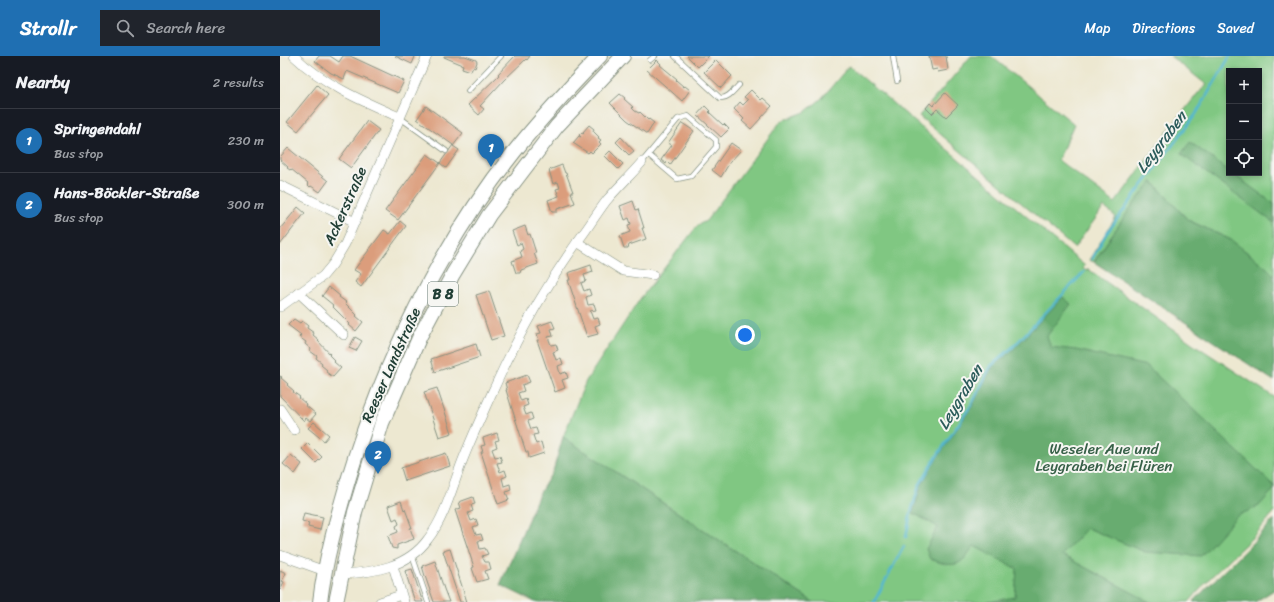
<!DOCTYPE html>
<html lang="en">
<head>
<meta charset="utf-8">
<style>
	body { margin:0; font-family:Sriracha,sans-serif; background:#20242c; color:#f1f3f6 }
	.controls { position:absolute; right:12px; top:12px; display:grid; overflow:hidden; border-radius:0px; box-shadow:0 2px 6px #0003 }
	.controls button { width:36px; height:36px; display:grid; place-items:center; padding:0; border:0; border-bottom:1px solid #363941; background:#171b24; color:#f1f3f6; font:20px sans-serif }
	.you { position:absolute; left:465px; top:279px; width:14px; height:14px; margin:-10px; border:3px solid #fff; border-radius:50%; background:#1a73e8; box-shadow:0 0 0 6px #1a73e833 }
	.badge { display:grid; place-items:center; width:26px; height:26px; border-radius:50%; background:#1f6fb2; color:#fff; font-size:13px; font-weight:700 }
	.pin { position:absolute; translate:-50% -33px; filter:drop-shadow(0 1px 2px #0008) }
	.pin::after { content:''; position:absolute; top:21px; width:14px; height:12px; background:inherit; clip-path:polygon(0 0,100% 0,50% 100%) }
	.list { margin:0; padding:0; list-style:none }
	h2 { display:flex; justify-content:space-between; align-items:center; height:52px; margin:0; padding:0 16px; font-size:17px }
	h2 small { font-size:13px; font-weight:400; color:#9ea1a6 }
	.list li { display:grid; grid-template-columns:26px 1fr auto; gap:12px; align-items:center; box-sizing:border-box; height:64px; padding:0 16px; border-top:1px solid #363941 }
	.list b { display:block; font-size:15px; white-space:nowrap }
	.list p { margin:0; font-size:13px; white-space:nowrap; color:#9ea1a6 }
	.list em { font-size:13px; font-style:normal; color:#9ea1a6 }
	.icon { flex:none; width:22px; height:22px; fill:none; stroke:currentColor; stroke-width:2; stroke-linecap:round; stroke-linejoin:round }
	.map { position:relative; flex:none; width:994px; height:546px; overflow:hidden }
	header { display:flex; align-items:center; gap:24px; box-sizing:border-box; height:56px; padding:0 20px; background:#1f6fb2; color:#fff }
	header strong { font-size:19px }
	nav { display:flex; gap:22px; margin-inline-start:auto; font-size:14px }
	.search { width:280px; height:36px; background:#20242c; display:flex; align-items:center; gap:10px; box-sizing:border-box; padding:0 14px; border-radius:0px; color:#9ea1a6; font-size:15px }
	main { display:flex }
	aside { flex:1; background:#171b24 }
	.map>svg:first-child { display:block }
	.green { fill:#80c782; stroke:#50825b; fill-rule:evenodd }
	.forest { fill:#68ac70; stroke:#447452 }
	.lines { fill:none; stroke-linecap:round; stroke-linejoin:round }
	.stream { stroke:#53b7d1; stroke-width:2.5 }
	.building { fill:#db9d7c }
	.lane-casing { stroke:#869282; stroke-width:6 }
	.street-casing { stroke:#869282; stroke-width:10 }
	.primary-casing { stroke:#869282; stroke-width:16 }
	.lane { stroke:#fff; stroke-width:4.5 }
	.street { stroke:#fff; stroke-width:9 }
	.primary { stroke:#fff; stroke-width:14 }
	.labels { text-anchor:middle; dominant-baseline:central; stroke-width:4; stroke-linejoin:round; paint-order:stroke }
	.shield { fill:#f6f6f2; stroke:#60746d; stroke-width:1 }
	.shield-label { font-size:14px; font-weight:bold; fill:#1f3d34 }
	.street-label { font-size:15px; fill:#1f3d34; stroke:#f6f6f2 }
	.park-label { font-size:15px; fill:#376048; stroke:#f6f6f2 }
	.water-label { font-size:16px; font-style:italic; fill:#2c5c5b; stroke:#f6f6f2 }
</style>
</head>
<body>
<header>
<strong>Strollr</strong>
<div class="search"><svg class="icon" aria-label="search" viewBox="0 0 24 24"><circle cx="10" cy="10" r="6"/><path d="M15 15l6 6"/></svg>Search here</div>
<nav><a>Map</a><a>Directions</a><a>Saved</a></nav>
</header>
<main>
<aside>
<h2>Nearby<small>2 results</small></h2>
<ul class="list">
<li><span class="badge">1</span><div><b>Springendahl</b><p>Bus stop</p></div><em>230 m</em></li>
<li><span class="badge">2</span><div><b>Hans-Böckler-Straße</b><p>Bus stop</p></div><em>300 m</em></li>
</ul>
</aside>
<div class="map">
<svg width="994" height="546" viewBox="0 0 994 546">
	<rect width="100%" height="100%" fill="#f6f6f2"/>
	<filter id="ink" filterUnits="userSpaceOnUse"><feTurbulence type="fractalNoise" baseFrequency=".025" numOctaves="2"/><feDisplacementMap in="SourceGraphic" scale="8" xChannelSelector="R" yChannelSelector="G"/><feConvolveMatrix kernelMatrix="1 2 1 2 8 2 1 2 1" color-interpolation-filters="sRGB"/></filter>
	<filter id="wash" filterUnits="userSpaceOnUse"><feTurbulence type="fractalNoise" baseFrequency=".012" numOctaves="4" result="noise"/><feDisplacementMap in="SourceGraphic" scale="16" xChannelSelector="R" yChannelSelector="G"/><feGaussianBlur stdDeviation="0.9" result="paint"/><feColorMatrix in="noise" values="0 0 0 0 0 0 0 0 0 0 0 0 0 0 0 0 0 1.4 0 .05"/><feComposite in="paint" operator="in"/></filter>
	<g filter="url(#wash)">
		<rect width="100%" height="100%" fill="#ede8d1"/>
		<g class="green">
			<path d="M691,0h20l83,68 -16,36 57,43 54,-73 29,-37 9,-8 -37,-29h104v219l-8,-8 -35,-27 -43,-20 -36,-39 -41,55 -17,26 -5,-2 27,-43 -12,-10 -30,41 -155,-132zM949,15h30v102h-30z"/>
			<polygon points="569,10 805,210 803,212 806,215 808,213 912,287 994,341 994,456 976,478 930,522 909,546 533,546 283,381 306,325 360,243 418,169 426,165 501,65 525,56 541,43"/>
		</g>
		<g class="forest">
			<polygon points="910,86 949,115 949,117 952,117 994,148 994,167 901,98"/>
			<polygon points="872,125 908,164 951,184 986,211 994,219 994,325 814,206 849,154"/>
			<path d="M783,241l8,7 -24,32 4,11 25,3 71,16 127,120v3l-15,17 -22,10 -36,40 -56,-4 -58,-24 -25,27 88,47h-162l27,-5 2,-28 -43,-23c-4,4 -6,9 -10,13 -9,10 -23,4 -34,0l-4,-10 12,-22 -25,-14 8,-27 12,-22 40,-59 18,-36 24,-21z"/>
			<polygon points="283,381 533,546 255,546 220,529 259,438 273,415"/>
			<path d="M994,463v71l-19,12h-62c26,-28 56,-53 81,-83z"/>
		</g>
		<g class="lines">
			<g class="stream">
				<polyline points="812,203 826,178 916,58 950,0"/>
				<polyline points="626,481 631,456 639,430 653,406 692,348 711,310 734,290 804,216"/>
				<polyline points="594,546 624,490"/>
			</g>
		</g>
		<g id="blocks">
			<g class="building">
				<polygon points="39,0 50,0 59,6 63,0 70,0 124,25 118,37 67,15 64,23 51,17 35,5"/>
				<polygon points="115,0 134,0 135,1 132,8"/>
				<polygon points="164,0 185,0 196,4 197,6 195,12 193,11 191,15 182,12 183,9 164,1"/>
				<polygon points="235,0 250,0 247,4 246,3 224,24 201,49 200,50 204,53 199,59 188,49 219,19 218,18"/>
				<polygon points="407,0 429,0 418,11"/>
				<polygon points="649,0 666,0 668,14 658,16 657,13 652,14"/>
				<polygon points="377,4 381,8 380,9 397,23 396,24 404,31 405,30 410,34 402,45 367,14"/>
				<polygon points="436,4 452,20 441,32 424,16"/>
				<polygon points="37,29 48,39 18,75 7,66"/>
				<polygon points="471,34 481,44 483,42 492,50 471,73 462,65 464,63 454,53 460,46 463,49 468,44 464,41"/>
				<polygon points="665,37 678,49 666,61 657,53 652,58 646,52 650,47 653,50"/>
				<polygon points="340,38 345,42 344,43 353,51 352,52 355,55 359,57 360,56 368,64 369,63 374,67 367,78 347,64 330,47"/>
				<polygon points="146,50 183,77 173,90 179,94 166,112 160,107 118,164 105,155 147,98 160,107 173,89 137,63"/>
				<polygon points="425,50 430,55 429,56 443,69 444,68 449,73 441,81 417,59"/>
				<polygon points="87,65 99,74 71,112 59,103"/>
				<polygon points="402,67 414,75 390,109 387,106 386,108 381,104 392,89 388,87"/>
				<polygon points="309,69 314,73 313,75 319,81 318,82 321,84 319,86 321,88 312,97 310,95 308,97 293,87 299,80 301,81 299,79 302,76 303,78 304,77 303,76"/>
				<polygon points="341,81 354,95 349,99 336,86"/>
				<polygon points="451,87 461,94 450,106 441,121 432,114"/>
				<polygon points="8,92 48,125 40,136 31,130 30,131 27,128 28,127 11,113 10,114 7,112 8,111 0,104 0,101"/>
				<polygon points="330,95 343,108 338,113 325,100"/>
				<polygon points="282,109 285,117 286,117 293,136 291,136 295,147 277,153 277,156 272,156 268,144 279,140 276,133 280,132 278,126 273,128 269,114"/>
				<polygon points="353,145 356,154 358,153 364,172 362,172 366,183 349,189 348,192 344,192 340,180 350,176 348,169 351,168 349,162 345,164 340,150"/>
				<polygon points="18,151 25,157 0,189 0,173"/>
				<polygon points="120,165 126,170 81,231 75,226 81,218 74,214 104,174 110,178"/>
				<polygon points="245,170 248,179 250,178 256,197 254,197 258,208 241,214 240,217 236,217 232,205 242,201 240,195 243,193 241,187 237,189 232,175"/>
				<polygon points="311,209 313,216 304,219 306,225 301,227 304,235 309,233 311,239 306,241 308,249 314,248 316,254 310,255 313,263 318,262 320,268 315,270 318,278 307,281 288,224 290,224 288,217"/>
				<polygon points="49,231 60,240 59,241 66,246 65,247 77,259 76,260 83,266 76,275 69,269 70,268 52,250 53,249 42,240"/>
				<polygon points="209,235 224,280 211,284 196,239"/>
				<polygon points="14,263 20,267 22,265 28,270 27,272 34,277 33,279 39,284 38,285 50,298 49,299 55,305 54,306 61,312 53,321 46,316 47,314 41,309 42,307 36,302 37,300 30,295 31,293 25,288 26,286 19,281 21,279 8,269"/>
				<polygon points="272,265 275,272 271,273 273,280 268,281 271,289 276,288 278,294 273,296 276,304 281,302 283,308 278,310 280,318 286,316 288,322 282,324 285,332 275,336 257,284 259,284 257,278 261,277 258,270"/>
				<polygon points="75,281 82,285 76,295 69,292"/>
				<polygon points="196,288 200,301 155,316 151,303"/>
				<polygon points="247,319 250,326 242,329 244,335 238,337 241,345 246,343 248,349 243,351 246,359 251,357 253,363 248,365 251,373 256,372 258,378 253,379 256,388 261,386 264,397 249,402 248,396 246,396 226,334 227,334 225,327"/>
				<polygon points="0,320 2,321 1,322 8,328 7,329 14,335 13,336 20,341 19,342 26,348 25,349 36,358 30,365 26,362 24,365 0,340"/>
				<polygon points="157,332 172,377 159,381 144,336"/>
				<polygon points="34,366 49,379 44,385 28,372"/>
				<polygon points="217,377 219,384 215,385 217,391 212,393 215,401 220,400 222,406 217,407 220,416 225,414 227,420 222,422 224,430 230,428 231,434 226,436 229,444 218,448 201,396 203,396 201,390 205,389 203,382"/>
				<polygon points="28,387 42,401 36,407 22,393"/>
				<polygon points="166,397 170,410 125,425 121,412"/>
				<polygon points="11,399 22,408 15,418 3,408"/>
				<polygon points="193,441 195,448 191,449 193,455 188,457 191,465 196,463 198,469 193,471 196,479 201,478 203,484 198,485 200,493 205,492 208,498 202,500 205,506 209,506 211,513 205,515 208,523 197,526 192,512 194,511 175,454 181,452 179,446"/>
				<polygon points="121,445 124,454 125,453 132,472 130,472 134,483 117,489 117,493 112,492 108,480 118,476 116,470 119,468 117,462 113,464 108,450"/>
				<polygon points="24,457 43,461 40,474 28,471 29,467 22,465"/>
				<polygon points="170,493 171,496 187,546 180,546 163,495"/>
				<polygon points="155,505 164,533 169,546 154,546 145,520 142,510"/>
				<polygon points="132,513 142,544 143,546 135,546 125,515"/>
				<polygon points="0,514 6,517 2,525 4,526 0,534"/>
			</g>
		</g>
	</g>
	<g filter="url(#ink)">
		<use href="#blocks" fill-opacity="0" stroke="#869282" stroke-width="1"/>
		<g class="lines">
			<g class="lane-casing">
				<g id="lane">
					<path d="M395,0l45,42c8,1 14,-8 19,-13"/>
					<polyline points="613,0 617,25"/>
					<polyline points="370,4 375,0"/>
					<polyline points="188,35 221,0"/>
					<polyline points="119,61 166,95"/>
					<polyline points="362,106 398,63 408,60 436,84 436,91 411,120 397,123 369,99"/>
					<polyline points="132,499 148,546"/>
				</g>
			</g>
			<g class="street-casing">
				<g id="street">
					<path d="M14,0c29,28 68,45 105,61"/>
					<polyline points="0,129 75,166"/>
					<polyline points="297,186 343,215 373,219"/>
					<polyline points="19,237 64,279"/>
					<polyline points="0,251 43,220 53,208 65,188 147,0"/>
					<polyline points="0,353 14,374"/>
					<polyline points="0,499 45,515"/>
					<polyline points="113,510 124,546"/>
					<path d="M61,518c32,-1 67,-7 87,-35 17,-22 24,-51 34,-77 9,-23 19,-45 29,-67 26,-58 57,-114 95,-165 7,-10 14,-21 21,-30 11,-13 24,-25 35,-38"/>
					<polyline points="100,546 121,539"/>
				</g>
			</g>
			<g class="primary-casing">
				<g id="primary">
					<path d="M40,546c5,-42 17,-84 29,-125 35,-116 90,-230 165,-325 27,-34 56,-65 86,-96"/>
					<polyline points="56,546 75,456 102,367 140,280 173,218 209,159 277,70 343,0"/>
				</g>
			</g>
			<use href="#lane" class="lane"/>
			<use href="#street" class="street"/>
			<use href="#primary" class="primary"/>
		</g>
	</g>
	<g class="labels">
		<rect class="shield" x="148" y="226" width="30" height="24" rx="3"/>
		<g class="shield-label">
			<text x="163" y="238">B 8</text>
		</g>
		<g class="street-label">
			<text transform="translate(65 150) rotate(-66)">Ackerstraße</text>
			<text transform="translate(111 309) rotate(-66)">Reeser Landstraße</text>
		</g>
		<g class="park-label">
			<text x="824" y="393">Weseler Aue und<tspan x="824" dy="17">Leygraben bei Flüren</tspan></text>
		</g>
		<g class="water-label">
			<text transform="translate(881 86) rotate(-53)">Leygraben</text>
			<text transform="translate(680 341) rotate(-59)">Leygraben</text>
		</g>
	</g>
</svg>
<div class="controls">
<button>+</button>
<button>−</button>
<button><svg class="icon" aria-label="locate" viewBox="0 0 24 24"><circle cx="12" cy="12" r="6"/><path d="M12 2v4M12 18v4M2 12h4M18 12h4"/></svg></button>
</div>
<div class="you"></div>
<div class="pin badge" style="left:211px;top:111px">1</div>
<div class="pin badge" style="left:98px;top:418px">2</div>
</div>
</main>
</body>
</html>
